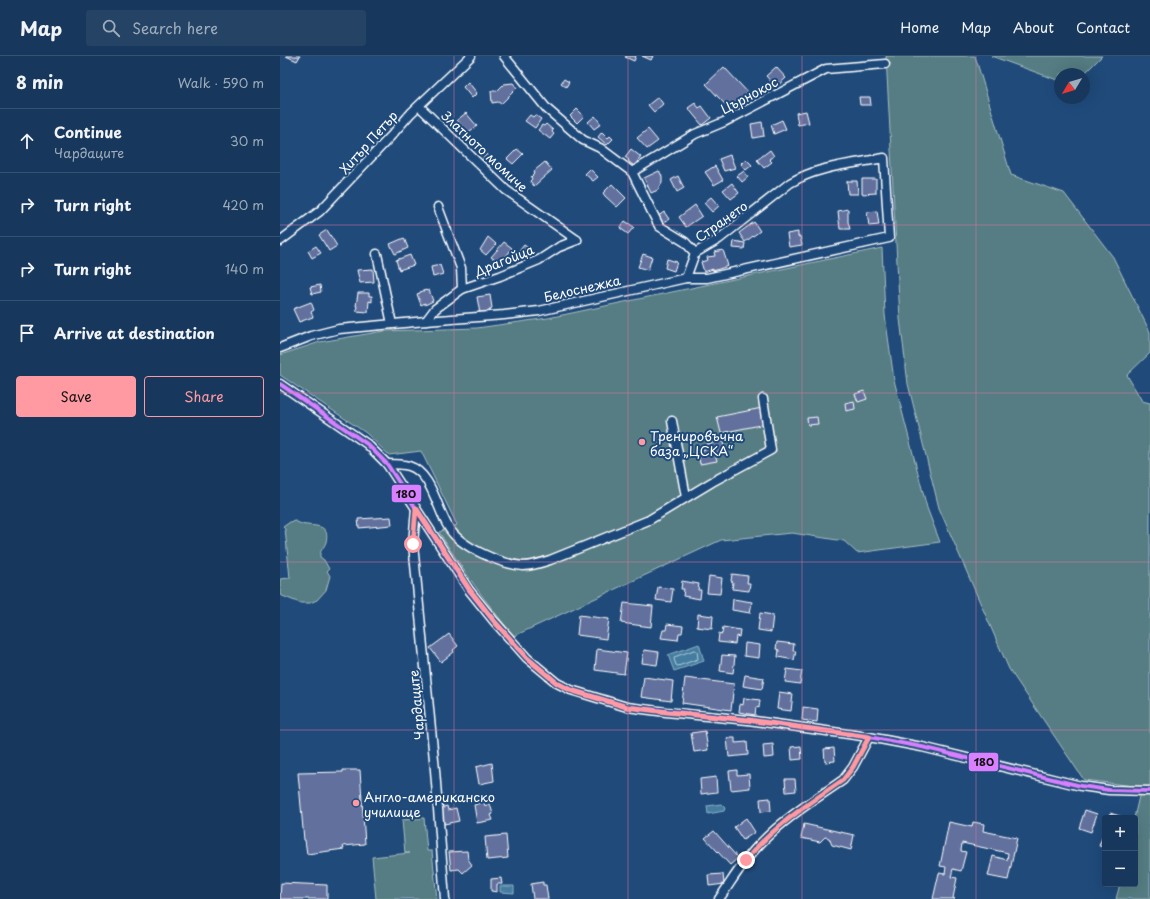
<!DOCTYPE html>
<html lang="en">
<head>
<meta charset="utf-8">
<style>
	body { margin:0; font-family:"Playpen Sans",sans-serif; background:#244365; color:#f1f3f6 }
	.controls { position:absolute; right:12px; bottom:12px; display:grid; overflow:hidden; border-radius:4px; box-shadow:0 4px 16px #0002 }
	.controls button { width:36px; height:36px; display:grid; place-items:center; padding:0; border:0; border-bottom:1px solid #365272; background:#17385c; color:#f1f3f6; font:20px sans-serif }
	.compass { position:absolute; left:774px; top:12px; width:36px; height:36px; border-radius:50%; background:#17385c; box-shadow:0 4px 16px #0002; rotate:232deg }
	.stop { position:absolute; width:12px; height:12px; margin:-9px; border:3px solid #ff9aa2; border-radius:50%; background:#fff }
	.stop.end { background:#ff9aa2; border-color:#fff; box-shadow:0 1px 4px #0008 }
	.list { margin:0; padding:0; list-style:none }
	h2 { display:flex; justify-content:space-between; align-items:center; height:52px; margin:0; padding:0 16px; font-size:17px }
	h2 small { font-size:13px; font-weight:400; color:#9eacbb }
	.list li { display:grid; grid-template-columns:26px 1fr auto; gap:12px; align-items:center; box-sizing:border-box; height:64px; padding:0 16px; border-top:1px solid #365272 }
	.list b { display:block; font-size:15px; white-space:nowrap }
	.list p { margin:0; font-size:13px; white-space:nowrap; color:#9eacbb }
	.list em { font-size:13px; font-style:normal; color:#9eacbb }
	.actions { display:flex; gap:8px; padding:12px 16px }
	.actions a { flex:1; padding:9px 0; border:1px solid #ff9aa2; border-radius:4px; text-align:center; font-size:14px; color:#ff9aa2 }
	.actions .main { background:#ff9aa2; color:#111 }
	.icon { flex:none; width:22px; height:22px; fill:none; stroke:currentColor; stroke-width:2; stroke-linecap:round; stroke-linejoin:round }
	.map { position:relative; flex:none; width:870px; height:843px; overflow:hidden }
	header { display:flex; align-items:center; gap:24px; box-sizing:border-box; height:56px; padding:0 20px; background:#17385c; border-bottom:1px solid #365272 }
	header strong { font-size:19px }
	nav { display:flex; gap:22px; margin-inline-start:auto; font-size:14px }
	.search { width:280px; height:36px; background:#244365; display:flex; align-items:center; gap:10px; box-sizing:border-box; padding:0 14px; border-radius:4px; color:#9eacbb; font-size:15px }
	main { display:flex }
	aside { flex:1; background:#17385c }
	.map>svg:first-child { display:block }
	.green { fill:#557d83; stroke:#aabec1 }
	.water { fill:#457da0; stroke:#8fb1c6 }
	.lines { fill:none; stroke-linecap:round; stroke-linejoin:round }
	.shore { stroke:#b5cbd9; stroke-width:1 }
	.building { fill:#62709d; stroke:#fff }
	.minor-casing { stroke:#fff; stroke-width:11 }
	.minor { stroke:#1f4a7a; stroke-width:8 }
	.bus-1-casing { stroke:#1f4a7a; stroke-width:7 }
	.bus-1 { stroke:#d880ff; stroke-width:4 }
	.route { stroke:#ff9aa2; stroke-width:5 }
	.grid { fill:none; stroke:#da749d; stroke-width:1; stroke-opacity:0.55 }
	.poi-dot { fill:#ff9aa2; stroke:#1f4a7a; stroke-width:1.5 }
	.labels { text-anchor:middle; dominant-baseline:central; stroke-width:4; stroke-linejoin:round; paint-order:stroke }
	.street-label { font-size:13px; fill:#fff; stroke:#1f4a7a }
	.poi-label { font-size:13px; fill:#fff; stroke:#1f4a7a; text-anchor:start }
	.line-badge { stroke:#1f4a7a; stroke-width:1.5 }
	.pale-badge-label { font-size:11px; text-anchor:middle; font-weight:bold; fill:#111 }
</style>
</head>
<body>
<header>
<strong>Map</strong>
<div class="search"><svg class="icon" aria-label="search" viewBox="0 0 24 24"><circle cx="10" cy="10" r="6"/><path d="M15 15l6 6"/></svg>Search here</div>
<nav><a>Home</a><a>Map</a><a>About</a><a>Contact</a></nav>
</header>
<main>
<aside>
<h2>8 min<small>Walk · 590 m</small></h2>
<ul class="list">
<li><svg class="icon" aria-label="ahead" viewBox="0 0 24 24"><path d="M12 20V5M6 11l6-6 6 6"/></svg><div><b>Continue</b><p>Чардаците</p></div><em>30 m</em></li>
<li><svg class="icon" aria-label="right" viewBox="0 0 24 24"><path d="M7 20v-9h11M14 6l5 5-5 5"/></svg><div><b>Turn right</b></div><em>420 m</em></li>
<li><svg class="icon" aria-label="right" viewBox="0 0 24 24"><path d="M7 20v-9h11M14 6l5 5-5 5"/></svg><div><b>Turn right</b></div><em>140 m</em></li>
<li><svg class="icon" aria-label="arrive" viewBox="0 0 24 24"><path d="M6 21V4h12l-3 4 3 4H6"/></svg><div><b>Arrive at destination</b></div></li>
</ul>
<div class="actions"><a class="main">Save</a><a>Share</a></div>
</aside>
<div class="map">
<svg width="870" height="843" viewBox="0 0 870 843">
	<rect width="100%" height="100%" fill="#1f4a7a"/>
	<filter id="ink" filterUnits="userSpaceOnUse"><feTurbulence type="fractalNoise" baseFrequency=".025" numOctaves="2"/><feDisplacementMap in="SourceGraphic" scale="8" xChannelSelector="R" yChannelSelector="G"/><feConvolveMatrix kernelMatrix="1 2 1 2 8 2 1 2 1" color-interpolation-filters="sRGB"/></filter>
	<g filter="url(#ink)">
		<g class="green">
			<polygon points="606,0 695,0 731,119 784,137 833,201 870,276 870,297 847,319 862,345 870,347 870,843 836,843 840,828 855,828 855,762 854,762 860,736 870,732 804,724 729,613 659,452 628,328 620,263"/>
			<polygon points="711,0 822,0 804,18 780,18 780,25"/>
			<path d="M602,192l3,67 9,65 33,128 13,34 -83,11 -13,-12 -52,-8 -71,7 -207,96c-28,-33 -52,-67 -75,-104l18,-7 -36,-74 -32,4 -23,-22 -86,-58v-20l40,-13 64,-11 93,-3 71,-10z"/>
			<path d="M15,465c4,2 8,4 12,4 11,1 23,1 19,17 -2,6 -7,9 -6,15l4,3 5,9 -2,2 3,5 -4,14 -9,10 -7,3h-10l-20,-8v-16l10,-1 -5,-49 -2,-2 7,-5z"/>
			<polygon points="144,762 147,795 152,795 157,843 96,843 92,801 130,797 125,797 122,764"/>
		</g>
		<g class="water">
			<polygon points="419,588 424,605 394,615 388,599"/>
			<polygon points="441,748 445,752 444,755 428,758 427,750"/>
			<polygon points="220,830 234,830 234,837 220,836"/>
		</g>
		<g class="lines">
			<polygon class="shore" points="415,594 417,595 418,603 398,610 396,609 394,603 395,601"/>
		</g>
		<g class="building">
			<polygon points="6,0 20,0 17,5"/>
			<polygon points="346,0 356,0 354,5 345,1"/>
			<polygon points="362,0 373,0 371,4"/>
			<polygon points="444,11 472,41 454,58 426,28"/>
			<polygon points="496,11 506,22 496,31 486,20"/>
			<polygon points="284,23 289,26 286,31 281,27"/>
			<polygon points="188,26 197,37 192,42 183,31"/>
			<polygon points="233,27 237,32 221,48 218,46 212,47 211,35 217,35 224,28"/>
			<polygon points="378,41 383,48 374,56 368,49"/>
			<polygon points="579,41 590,41 591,49 580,49"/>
			<polygon points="415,47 419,52 422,50 431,62 422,69 408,52"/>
			<polygon points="297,53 304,60 297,67 290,60"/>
			<polygon points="526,55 529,67 518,69 516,57"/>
			<polygon points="186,57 197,70 187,77 177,64"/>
			<polygon points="250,59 253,61 255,59 261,63 255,72 245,65"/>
			<polygon points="315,60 321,68 314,73 308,66"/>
			<polygon points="502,64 506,73 494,78 491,69"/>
			<polygon points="482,66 484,80 473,82 471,68"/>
			<polygon points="266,68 273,74 272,76 274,78 270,83 258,74 262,69 264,70"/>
			<polygon points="368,73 378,85 367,93 357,82"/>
			<polygon points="322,76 328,82 330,80 333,83 327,89 318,81"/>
			<polygon points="237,93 243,98 233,108 227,103"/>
			<polygon points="351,93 361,101 354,110 348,105 349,104 345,101"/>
			<polygon points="490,94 494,100 489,103 492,106 484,112 477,104"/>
			<polygon points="207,98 214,105 206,113 200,106"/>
			<polygon points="450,99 455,112 444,115 439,103"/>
			<polygon points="466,103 472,109 466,114 461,108"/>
			<polygon points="265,106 272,114 254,130 250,125 252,123 251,121 255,117 254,115"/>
			<polygon points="435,110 443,124 434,129 425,116"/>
			<polygon points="310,113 318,121 313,125 305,118"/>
			<polygon points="379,115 382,120 382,127 378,134 371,137 364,122"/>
			<polygon points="464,115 468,121 462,126 457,120"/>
			<polygon points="398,120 404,132 397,136 391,124"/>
			<polygon points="582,123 596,123 596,137 582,138"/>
			<polygon points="567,125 577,125 578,138 568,138"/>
			<polygon points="452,127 459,137 451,143 443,134"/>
			<polygon points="332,128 346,142 337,151 325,140 323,137"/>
			<polygon points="431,141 439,150 432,156 424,147"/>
			<polygon points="415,149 422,160 406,171 399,161"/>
			<polygon points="568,153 568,166 570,173 560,173 558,155"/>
			<polygon points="597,155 599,169 589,170 587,156"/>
			<polygon points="384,156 389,163 382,168 377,161"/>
			<polygon points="453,157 459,164 453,169 447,162"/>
			<polygon points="345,165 354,171 348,178 340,172"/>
			<polygon points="474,166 480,175 465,186 459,177"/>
			<polygon points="47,174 57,190 49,195 39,179"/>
			<polygon points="518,176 518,181 520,180 522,189 509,191 507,178"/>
			<polygon points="208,181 216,188 206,199 200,194"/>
			<polygon points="124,182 128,192 115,198 110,188"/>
			<polygon points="454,185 465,187 464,193 453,192"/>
			<polygon points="224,186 232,192 221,208 211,201"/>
			<polygon points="244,189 254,196 244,210 234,202"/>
			<polygon points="36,190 41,197 32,202 28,195"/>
			<polygon points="443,194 448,210 433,215 433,213 424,216 421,206 428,204 427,201 435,200 434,196"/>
			<polygon points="363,198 372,201 368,214 358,211"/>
			<polygon points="130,199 134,209 119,214 116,204"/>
			<polygon points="387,203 397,206 394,215 385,212"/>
			<polygon points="160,209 163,218 153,221 151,211"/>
			<polygon points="93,213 94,226 80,227 77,214"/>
			<polygon points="40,229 41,236 32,238 30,231"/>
			<polygon points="146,234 147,235 149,234 153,245 145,249 145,247 141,249 137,238 140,237 140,236"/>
			<polygon points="288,235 289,240 291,239 292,242 280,246 278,240 282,239 281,237"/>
			<polygon points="78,237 89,237 89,240 92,240 92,246 89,245 88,256 76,255 77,250 76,250"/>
			<polygon points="210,239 212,252 210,253 210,256 200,258 197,241"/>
			<polygon points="31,246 34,254 31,256 33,261 19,266 13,253"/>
			<polygon points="584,335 587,343 578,346 575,338"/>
			<polygon points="574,345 575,353 566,355 565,347"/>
			<polygon points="482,352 485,368 441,377 437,361"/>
			<polygon points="537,361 538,368 528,369 527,362"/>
			<polygon points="443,385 444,395 435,397 437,405 420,408 418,395 426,393 426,388"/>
			<polygon points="111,461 112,469 79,472 78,463"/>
			<polygon points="452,518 468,520 467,527 470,527 469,535 452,533 453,526 451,525"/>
			<polygon points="429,520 442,522 440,538 427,537"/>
			<polygon points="402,525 419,528 418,534 421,534 420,543 403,540 404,533 401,533"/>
			<polygon points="378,531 393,533 391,546 376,544"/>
			<polygon points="453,543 472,546 470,557 452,554"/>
			<polygon points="344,547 373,550 371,571 341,567"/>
			<polygon points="480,557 493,559 491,576 478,574"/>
			<polygon points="418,558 433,560 432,573 417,571"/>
			<polygon points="299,559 329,563 326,583 297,579"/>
			<polygon points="387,568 403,570 402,577 399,577 398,584 381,582 383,574 386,574"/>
			<polygon points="443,571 460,574 459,581 456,580 455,588 438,586 439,577 442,578"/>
			<polygon points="169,578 178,590 173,594 174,596 161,606 150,592"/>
			<polygon points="497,586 514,588 513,595 516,595 514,604 498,601 499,594 496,593"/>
			<polygon points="465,587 480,589 479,602 464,600"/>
			<polygon points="317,593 347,597 344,618 315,614"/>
			<polygon points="364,594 379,596 377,609 362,607"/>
			<polygon points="442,599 455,600 453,617 440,615"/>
			<polygon points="507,613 522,615 520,628 505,626"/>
			<polygon points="465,619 484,622 482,633 463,630"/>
			<polygon points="364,621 393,625 391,645 361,641"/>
			<polygon points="405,622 454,628 451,654 402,647"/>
			<polygon points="499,636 513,638 511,655 497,653"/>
			<polygon points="464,642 480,644 479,652 476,651 475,659 459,656 460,648 463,649"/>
			<polygon points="523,651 538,653 537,666 522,664"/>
			<polygon points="425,675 428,694 414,696 411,677"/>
			<polygon points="447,682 455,682 455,687 467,686 468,699 449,701"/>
			<polygon points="493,688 494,701 484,702 483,689"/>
			<polygon points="521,690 522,703 512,704 511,691"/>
			<polygon points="554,692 555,705 545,706 544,693"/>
			<polygon points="212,707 214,725 199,728 196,711"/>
			<polygon points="63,714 80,714 85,788 63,790 64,793 27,798 25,784 24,784 18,717 63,716"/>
			<polygon points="457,714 457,719 469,718 470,732 451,734 449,715"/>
			<polygon points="436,721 437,736 421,738 420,723"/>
			<polygon points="505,723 515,723 516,735 506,736"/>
			<polygon points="490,742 491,755 481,756 480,743"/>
			<polygon points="204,746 205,750 210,748 213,758 211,759 213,764 197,767 194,749"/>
			<polygon points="167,750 168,754 176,752 179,765 164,768 160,752"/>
			<polygon points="805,754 817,758 811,776 799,772"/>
			<polygon points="830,757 843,761 842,762 828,762"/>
			<polygon points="466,762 475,776 463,784 454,771"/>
			<polygon points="669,766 692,771 693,766 704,768 703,775 737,782 728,824 708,820 713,800 727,804 728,797 682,787 681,795 686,796 681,815 673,813 671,821 677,822 673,842 675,843 653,843 659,817 665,818 666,811 660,810"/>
			<polygon points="524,768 574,779 571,794 552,789 549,782 545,781 540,786 521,782"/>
			<polygon points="434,775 458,802 450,809 425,782"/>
			<polygon points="226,779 228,802 207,804 205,781"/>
			<polygon points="823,779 825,779 825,791 819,790"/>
			<polygon points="187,795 188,803 192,809 183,817 179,813 171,814 169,796"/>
			<polygon points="443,818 444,828 429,830 428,819"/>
			<polygon points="221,822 222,828 217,828 217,836 211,835 211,823"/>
			<polygon points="263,826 263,829 266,829 268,843 253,843 251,828"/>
			<polygon points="1,827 47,829 47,843 0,843"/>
		</g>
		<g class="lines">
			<g class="minor-casing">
				<g id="minor">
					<polyline points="224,0 267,53 303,84 320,92 352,116 379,170 405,186 415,197"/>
					<polyline points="139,50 226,134 297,184"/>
					<polyline points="352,116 415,78 444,66 546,13 605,8"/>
					<polyline points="0,185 40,155 111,80 131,57 191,0"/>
					<polyline points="97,198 112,268"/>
					<polyline points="406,222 415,197"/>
					<polyline points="182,233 220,220 259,204 279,191 297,184"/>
					<polyline points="146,265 155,253 182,233 181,212 158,151"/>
					<path d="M0,292l31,-12 28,-7 87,-8 78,-6 35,-4 147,-33h21l182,-40 -5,-80c-31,6 -66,8 -94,25l-71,56 -24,14"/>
					<polyline points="0,328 87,388 107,408 189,534 214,565 247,602 277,627 291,634 347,651 386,656 468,664 589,681 642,691 801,730 829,734 870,735"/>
					<polyline points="392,365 406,441"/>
					<path d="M107,408c7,0 15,0 22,2 23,7 28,44 40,62 11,19 52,36 74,38 9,0 18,-3 27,-6l99,-40 63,-38 59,-32 -8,-51"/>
					<polyline points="136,452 133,488 155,714 165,843"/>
					<path d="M439,843c13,-18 24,-38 40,-54 24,-26 55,-45 84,-65l10,-13 16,-30"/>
				</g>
			</g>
			<use href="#minor" class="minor"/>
			<g class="bus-1-casing">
				<polyline id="bus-1" points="0,328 87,388 107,408 189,534 214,565 247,602 277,627 291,634 347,651 468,664 589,681 642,691 801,730 829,734 870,735"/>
			</g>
			<use href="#bus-1" class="bus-1"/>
		</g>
	</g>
	<g class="lines" filter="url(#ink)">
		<path class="route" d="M133,488l3,-36 54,82 24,31 33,37 30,25 13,7 57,17 39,5 82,8 121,17 -16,30 -10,13c-34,24 -70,46 -97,80"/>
	</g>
	<path class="grid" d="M174,0v843M348,0v843M522,0v843M696,0v843M0,169h870M0,337h870M0,506h870M0,674h870"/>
	<g class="poi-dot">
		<circle cx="362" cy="386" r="4"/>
		<circle cx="76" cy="747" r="4"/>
	</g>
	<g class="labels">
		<g class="street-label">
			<text transform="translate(469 39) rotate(-28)">Църнокос</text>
			<text transform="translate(88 86) rotate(-48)">Хитър Петър</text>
			<text transform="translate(205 95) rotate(43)">Златното момиче</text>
			<text transform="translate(441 165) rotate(-35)">Странето</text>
			<text transform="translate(224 204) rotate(-22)">Драгойца</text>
			<text transform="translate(302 232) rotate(-13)">Белоснежка</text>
			<text transform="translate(136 649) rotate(-95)">Чардаците</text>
		</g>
		<g class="poi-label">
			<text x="370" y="379">Тренировъчна<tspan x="370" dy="15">база „ЦСКА“</tspan></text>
			<text x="84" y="740">Англо-американско<tspan x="84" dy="15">училище</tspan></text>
		</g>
	</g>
	<g class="line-badge">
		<rect x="111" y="428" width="31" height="19" rx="4" fill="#d880ff"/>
		<rect x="688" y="696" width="31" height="20" rx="4" fill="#d880ff"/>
	</g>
	<g class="pale-badge-label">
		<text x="126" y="442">180</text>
		<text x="704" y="710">180</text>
	</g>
</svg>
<div class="controls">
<button>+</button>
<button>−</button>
</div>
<svg class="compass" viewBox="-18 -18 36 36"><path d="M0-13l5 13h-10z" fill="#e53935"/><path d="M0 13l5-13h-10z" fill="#9eacbb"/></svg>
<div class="stop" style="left:133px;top:488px"></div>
<div class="stop end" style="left:466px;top:804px"></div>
</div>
</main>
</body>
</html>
